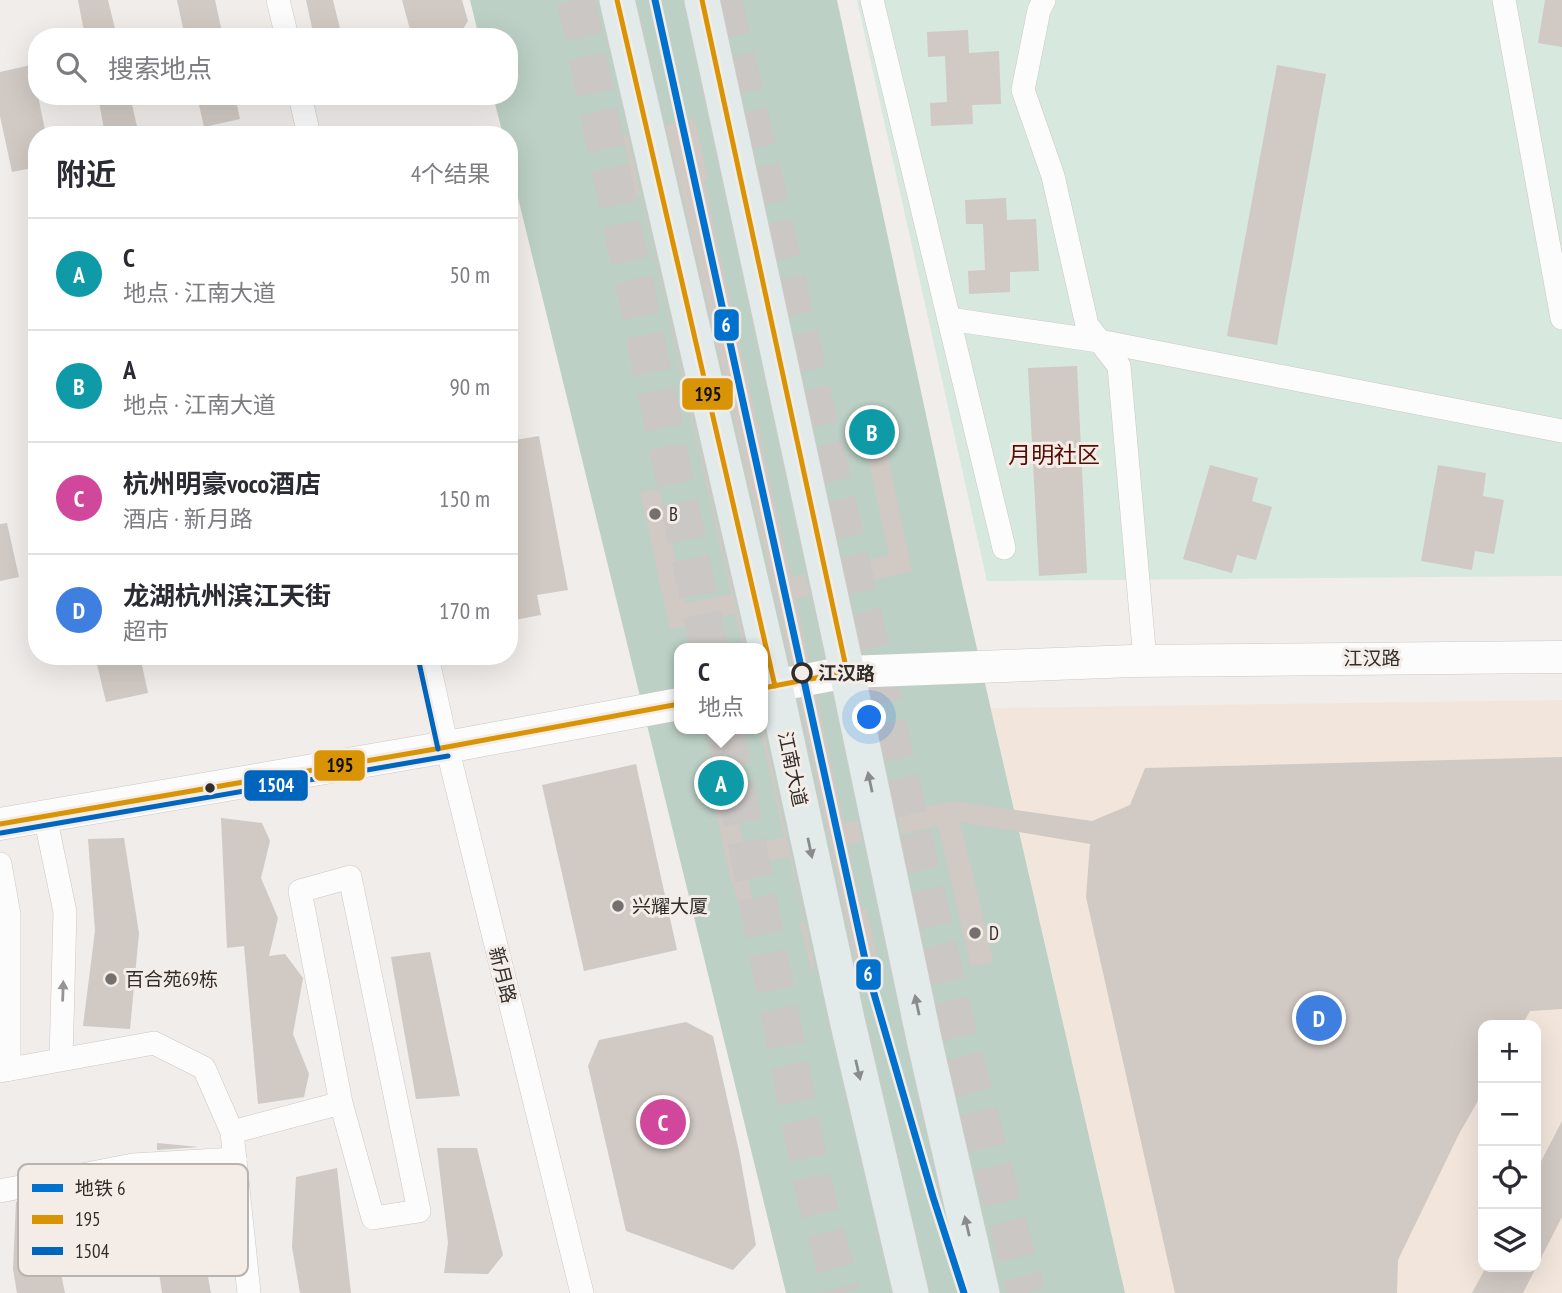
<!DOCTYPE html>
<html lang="zh">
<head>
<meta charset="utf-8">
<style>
	body { margin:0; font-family:"PT Sans Narrow","Noto Sans SC",sans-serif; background:#f7f7f7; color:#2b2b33 }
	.controls { position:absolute; right:21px; bottom:21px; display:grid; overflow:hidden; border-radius:14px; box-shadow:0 7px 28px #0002 }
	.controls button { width:63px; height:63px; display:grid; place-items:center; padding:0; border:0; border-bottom:2px solid #e1e1e2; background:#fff; color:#2b2b33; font:35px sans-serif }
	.you { position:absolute; left:870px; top:718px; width:24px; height:24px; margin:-18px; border:5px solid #fff; border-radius:50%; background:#1a73e8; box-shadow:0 0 0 10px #1a73e833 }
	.badge { display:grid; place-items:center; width:46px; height:46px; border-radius:50%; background:#ea580c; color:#fff; font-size:23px; font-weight:700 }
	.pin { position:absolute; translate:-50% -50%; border:4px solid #fff; box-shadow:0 2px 7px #0006 }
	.popup { position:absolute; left:674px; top:643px; width:94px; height:91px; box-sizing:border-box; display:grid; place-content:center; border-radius:14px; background:#fff; filter:drop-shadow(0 2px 5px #0005); font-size:23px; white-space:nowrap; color:#7c7c81 }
	.popup b { font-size:26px; color:#2b2b33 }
	.popup::after { content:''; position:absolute; left:50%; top:100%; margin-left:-14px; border:14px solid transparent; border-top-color:#fff }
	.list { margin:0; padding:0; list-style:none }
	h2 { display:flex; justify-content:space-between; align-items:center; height:91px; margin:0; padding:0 28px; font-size:30px }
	h2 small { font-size:23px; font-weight:400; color:#7c7c81 }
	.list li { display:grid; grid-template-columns:46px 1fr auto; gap:21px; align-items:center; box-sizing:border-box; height:112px; padding:0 28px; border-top:2px solid #e1e1e2 }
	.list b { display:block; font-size:26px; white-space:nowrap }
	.list p { margin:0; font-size:23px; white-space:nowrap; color:#7c7c81 }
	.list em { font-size:23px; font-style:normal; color:#7c7c81 }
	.icon { flex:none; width:38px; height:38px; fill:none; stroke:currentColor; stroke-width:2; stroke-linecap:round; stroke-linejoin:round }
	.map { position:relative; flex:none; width:1562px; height:1293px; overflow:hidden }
	.search { position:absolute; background:#fff; box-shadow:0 7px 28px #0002; left:28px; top:28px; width:490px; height:77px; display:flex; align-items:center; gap:18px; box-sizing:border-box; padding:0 24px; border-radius:28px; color:#7c7c81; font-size:26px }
	.panel { position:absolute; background:#fff; box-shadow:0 7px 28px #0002; left:28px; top:126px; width:490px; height:539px; border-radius:28px }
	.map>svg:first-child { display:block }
	.commercial { fill:#f2e6dc; fill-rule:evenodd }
	.green { fill:#d7e8de }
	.forest { fill:#bcd0c5; fill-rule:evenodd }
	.building { fill:#d1c9c3 }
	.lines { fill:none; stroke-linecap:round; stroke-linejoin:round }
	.highway-tunnel { stroke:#cac7c4; stroke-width:38; stroke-dasharray:38 19; stroke-linecap:butt }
	.street-casing { stroke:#cbc8c6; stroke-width:24 }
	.secondary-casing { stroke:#cbc8c6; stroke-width:33 }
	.primary-casing { stroke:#cdcbc9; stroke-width:37 }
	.street { stroke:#fdfcfc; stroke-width:23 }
	.secondary { stroke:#fdfcfc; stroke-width:32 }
	.primary { stroke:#e2ebea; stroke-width:35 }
	.bus-1-casing { stroke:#f4ece7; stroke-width:10 }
	.bus-2-casing { stroke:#f4ece7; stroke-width:10 }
	.bus-1 { stroke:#d99406; stroke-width:5 }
	.bus-2 { stroke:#0065bd; stroke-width:5 }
	.metro-1-casing { stroke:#f4ece7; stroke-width:12 }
	.metro-1 { stroke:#0072ce; stroke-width:7 }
	.oneway { fill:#898c8a }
	.oneway2 { fill:#969494 }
	.poi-dot { fill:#74706e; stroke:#f4ece7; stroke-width:2.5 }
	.stop-dot { fill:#f4ece7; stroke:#302d2b; stroke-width:3.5 }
	.bus-dot { fill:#302d2b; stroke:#f4ece7; stroke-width:2.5 }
	.labels { text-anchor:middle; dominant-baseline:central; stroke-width:6; stroke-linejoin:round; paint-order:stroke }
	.poi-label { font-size:19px; fill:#302d2b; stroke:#f4ece7; text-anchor:start }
	.street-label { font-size:19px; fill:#302d2b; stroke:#f4ece7 }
	.stop-label { font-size:19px; font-weight:bold; fill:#302d2b; stroke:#f4ece7; text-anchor:start }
	.quarter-label { font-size:23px; fill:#520e05; stroke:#f4ece7 }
	.key { fill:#f4ece7; stroke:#b9b3af; stroke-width:2 }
	.key-label { font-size:19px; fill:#302d2b }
	.line-badge { stroke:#f4ece7; stroke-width:2.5 }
	.badge-label { font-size:19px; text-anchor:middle; font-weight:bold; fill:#fff }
	.pale-badge-label { font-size:19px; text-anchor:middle; font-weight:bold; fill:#111 }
</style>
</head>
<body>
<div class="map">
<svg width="1562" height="1293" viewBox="0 0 1562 1293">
	<rect width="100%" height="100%" fill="#f1edea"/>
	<path class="commercial" d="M1562,700v593h-437l-134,-585zM1483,1025h53v242h-53z"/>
	<polygon class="green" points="857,0 1562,0 1562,576 987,581"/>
	<path class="forest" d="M470,0h367l127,592 161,701h-339l-277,-1132v-26h-6l-10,-39h16v-59h-30zM679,648h84v81h-84z"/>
	<g class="building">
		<polygon points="78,0 108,0 117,37 85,37"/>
		<polygon points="177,0 215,0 223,37 185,37"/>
		<polygon points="306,0 333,0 342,37 314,37"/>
		<polygon points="402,0 462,0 468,21 458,37 412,37"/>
		<polygon points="1545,0 1562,0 1562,47 1538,43"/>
		<polygon points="968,30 969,53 999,51 1001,104 972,105 973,124 931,126 930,103 947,102 945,56 928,57 927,32"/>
		<polygon points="31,65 37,96 38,96 46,135 37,135 37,167 12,172 0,116 0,72"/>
		<polygon points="1277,65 1326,74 1277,345 1227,336"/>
		<polygon points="98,96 130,96 139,135 105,135"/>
		<polygon points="197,96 235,96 240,119 204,127"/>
		<polygon points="695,119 708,179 704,181 791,577 805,574 810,595 796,599 809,661 791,664 666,125"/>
		<polygon points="627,134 746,648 743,648 735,614 670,630 640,492 659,489 686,603 731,594 640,194 635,195 623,135"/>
		<polygon points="1006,198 1007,220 1036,219 1039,271 1010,272 1010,292 969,294 968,271 985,270 983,224 966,224 965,200"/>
		<polygon points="1077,366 1087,573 1039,576 1028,368"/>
		<polygon points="878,410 912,571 849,586 845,565 889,555 858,415"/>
		<polygon points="539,436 568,590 537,595 541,615 509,621 509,441"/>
		<polygon points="1210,465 1258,478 1252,501 1272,507 1256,560 1237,555 1232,573 1183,559"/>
		<polygon points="1438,465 1486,473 1483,496 1504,500 1494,554 1475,551 1472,570 1421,561"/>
		<polygon points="7,523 19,577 0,581 0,524"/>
		<polygon points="95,656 140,656 148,693 106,702"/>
		<polygon points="817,696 844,823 858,820 862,842 847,845 862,909 867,909 877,956 855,960 799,700"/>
		<polygon points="763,726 815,969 811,970 800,923 804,921 789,857 745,866 758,923 745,926 728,869 705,759 725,755 744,845 784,837 760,729 763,729"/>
		<polygon points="1562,757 1562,1009 1530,1011 1522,1025 1483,1025 1483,1092 1459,1134 1398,1260 1397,1293 1175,1293 1086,897 1090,844 960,822 994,962 971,967 938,826 901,834 897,812 954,801 1092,821 1130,805 1145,768"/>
		<polygon points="636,764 677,950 584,971 542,785"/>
		<polygon points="221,818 262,823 270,841 261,878 278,918 269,956 285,954 303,978 293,1034 309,1074 304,1097 258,1104 244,946 227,948"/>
		<polygon points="124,838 139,933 130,1029 83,1026 95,931 88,839"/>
		<polygon points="430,952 460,1096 416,1099 391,957"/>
		<polygon points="686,1022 713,1036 739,1151 756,1245 733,1270 626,1231 588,1066 599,1040"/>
		<polygon points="1562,1121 1562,1217 1523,1293 1472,1293 1486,1267 1536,1267 1536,1171"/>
		<polygon points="157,1143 199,1147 157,1150"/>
		<polygon points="437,1148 477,1148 503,1255 488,1274 444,1273 448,1243"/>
		<polygon points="337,1168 351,1293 300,1293 292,1247 296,1177"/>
		<polygon points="199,1175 200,1234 211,1293 162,1293 154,1239 156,1178"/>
		<polygon points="59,1194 59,1264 65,1293 17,1293 13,1269 16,1202"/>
	</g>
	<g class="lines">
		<g class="highway-tunnel">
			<polyline points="576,0 709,648"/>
			<polyline points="723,0 957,1030 1026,1293"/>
			<polyline points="725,729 812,1180 842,1293"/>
		</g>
		<g class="street-casing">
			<g id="street">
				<polyline points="278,0 287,37"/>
				<polyline points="872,0 1004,548"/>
				<polyline points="1044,0 1039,10 1023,90 1053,176 1087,325 1119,366 1145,660"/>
				<polyline points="1504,0 1562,318"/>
				<polyline points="300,96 309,135"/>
				<polyline points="949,319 1099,341 1562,431"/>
				<polyline points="427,656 447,747 582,1293"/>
				<polyline points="45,816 65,912 61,1059"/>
				<polyline points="0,864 9,915 9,1069"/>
				<polyline points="0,1071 154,1043 204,1068 232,1132 249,1293"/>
				<polyline points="232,1132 341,1103 373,1218 419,1211 350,877 300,891 341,1103"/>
				<polyline points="0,1191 133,1165 235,1159"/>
			</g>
		</g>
		<g class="secondary-casing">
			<g id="secondary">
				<polyline points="763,688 847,672 1132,661 1562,657"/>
				<polyline points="0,824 447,747 679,704"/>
			</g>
		</g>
		<g class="primary-casing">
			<g id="primary">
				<polyline points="617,0 775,686 848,1024 911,1293"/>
				<polyline points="702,0 847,672 924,1039 982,1293"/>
			</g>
		</g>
		<use href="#street" class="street"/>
		<use href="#secondary" class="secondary"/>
		<use href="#primary" class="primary"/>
		<g class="bus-1-casing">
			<g id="bus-1">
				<polyline points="617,0 775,686"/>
				<polyline points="702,0 847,672 763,688"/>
				<polyline points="0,824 447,747 679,704"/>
			</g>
		</g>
		<g class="bus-2-casing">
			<g id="bus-2">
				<polyline points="418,658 438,749"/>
				<polyline points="1,833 448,756"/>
			</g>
		</g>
		<use href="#bus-1" class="bus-1"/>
		<use href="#bus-2" class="bus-2"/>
		<g class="metro-1-casing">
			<polyline id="metro-1" points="655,0 868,973 933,1197 964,1293"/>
		</g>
		<use href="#metro-1" class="metro-1"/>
	</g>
	<defs><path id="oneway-solid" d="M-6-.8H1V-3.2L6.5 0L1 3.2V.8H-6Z" transform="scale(1.75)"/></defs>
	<g class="oneway">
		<use href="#oneway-solid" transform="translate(870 782) rotate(-102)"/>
		<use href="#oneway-solid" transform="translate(810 848) rotate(78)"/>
		<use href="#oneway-solid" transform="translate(917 1005) rotate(-102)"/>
		<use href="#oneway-solid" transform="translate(858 1070) rotate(77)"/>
		<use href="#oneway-solid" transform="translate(967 1226) rotate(-103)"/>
	</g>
	<use class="oneway2" href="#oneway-solid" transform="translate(63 991) rotate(-88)"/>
	<g class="poi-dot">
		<circle cx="655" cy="514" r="7"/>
		<circle cx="618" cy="906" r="7"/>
		<circle cx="975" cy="933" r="7"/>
		<circle cx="111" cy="979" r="7"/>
	</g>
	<circle class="stop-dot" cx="802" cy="673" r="9"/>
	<circle class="bus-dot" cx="210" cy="788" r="6"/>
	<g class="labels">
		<g class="poi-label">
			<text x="669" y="514">B</text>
			<text x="632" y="906">兴耀大厦</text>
			<text x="989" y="933">D</text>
			<text x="125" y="979">百合苑69栋</text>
		</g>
		<g class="street-label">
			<text x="1372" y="658">江汉路</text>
			<text transform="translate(793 769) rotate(78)">江南大道</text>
			<text transform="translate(503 975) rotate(76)">新月路</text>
		</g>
		<g class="stop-label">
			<text x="818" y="673">江汉路</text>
		</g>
		<g class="quarter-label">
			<text x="1054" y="454">月明社区</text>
		</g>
	</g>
	<rect x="18" y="1164" width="230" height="112" rx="10" class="key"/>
	<rect x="32" y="1184" width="31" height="8" fill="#0072ce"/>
	<rect x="32" y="1215" width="31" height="9" fill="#d99406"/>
	<rect x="32" y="1247" width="31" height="8" fill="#0065bd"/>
	<g class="key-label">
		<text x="75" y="1195">地铁 6</text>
		<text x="75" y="1226">195</text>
		<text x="75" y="1258">1504</text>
	</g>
	<g class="line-badge">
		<rect x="713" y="308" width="27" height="34" rx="7" fill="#0072ce"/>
		<rect x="681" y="377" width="53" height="34" rx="7" fill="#d99406"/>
		<rect x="313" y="749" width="53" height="33" rx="7" fill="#d99406"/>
		<rect x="243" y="769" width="66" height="33" rx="7" fill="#0065bd"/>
		<rect x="855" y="958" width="27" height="33" rx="7" fill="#0072ce"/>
	</g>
	<g class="badge-label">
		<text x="726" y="332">6</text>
		<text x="276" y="792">1504</text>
		<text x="868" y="981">6</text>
	</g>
	<g class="pale-badge-label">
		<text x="708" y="401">195</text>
		<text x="340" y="772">195</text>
	</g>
</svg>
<div class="controls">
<button>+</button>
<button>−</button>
<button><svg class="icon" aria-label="locate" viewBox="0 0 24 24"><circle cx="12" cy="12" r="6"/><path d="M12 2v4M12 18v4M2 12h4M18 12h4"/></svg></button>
<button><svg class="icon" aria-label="layers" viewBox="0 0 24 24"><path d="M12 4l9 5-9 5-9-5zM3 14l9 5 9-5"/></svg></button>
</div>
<div class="you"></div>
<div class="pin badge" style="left:721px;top:783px;background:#0f9aa8">A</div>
<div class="popup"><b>C</b>地点</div>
<div class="pin badge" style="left:872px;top:432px;background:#0f9aa8">B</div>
<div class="pin badge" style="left:663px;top:1122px;background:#d1479c">C</div>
<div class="pin badge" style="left:1319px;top:1018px;background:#3f7fe0">D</div>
<div class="search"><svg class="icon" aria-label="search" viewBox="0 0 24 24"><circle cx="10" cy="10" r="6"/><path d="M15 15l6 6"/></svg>搜索地点</div>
<section class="panel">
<h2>附近<small>4个结果</small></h2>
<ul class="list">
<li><span class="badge" style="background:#0f9aa8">A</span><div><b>C</b><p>地点 · 江南大道</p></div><em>50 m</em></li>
<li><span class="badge" style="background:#0f9aa8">B</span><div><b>A</b><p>地点 · 江南大道</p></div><em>90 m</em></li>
<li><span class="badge" style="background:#d1479c">C</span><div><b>杭州明豪voco酒店</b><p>酒店 · 新月路</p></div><em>150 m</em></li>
<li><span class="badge" style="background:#3f7fe0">D</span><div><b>龙湖杭州滨江天街</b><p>超市</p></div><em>170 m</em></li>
</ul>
</section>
</div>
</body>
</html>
